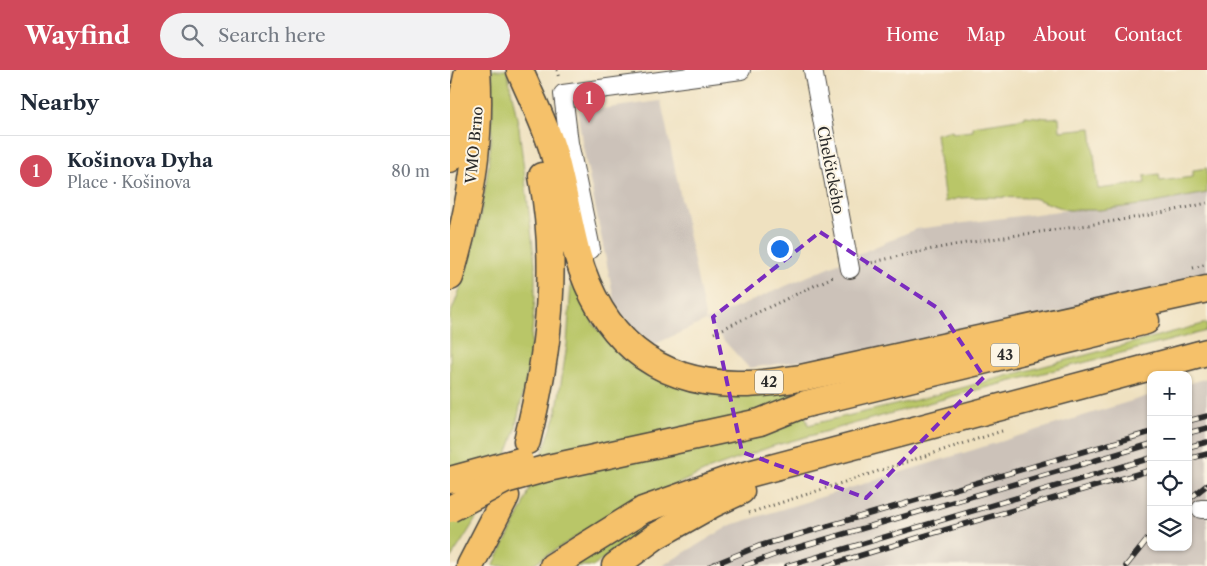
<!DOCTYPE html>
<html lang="en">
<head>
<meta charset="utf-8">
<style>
	body { margin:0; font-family:"Libre Caslon Text",serif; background:#f2f2f3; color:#1f2937 }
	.controls { position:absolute; right:15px; bottom:15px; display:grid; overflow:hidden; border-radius:10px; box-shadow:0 1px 4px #0004 }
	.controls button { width:45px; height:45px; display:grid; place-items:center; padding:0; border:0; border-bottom:1px solid #e0e1e3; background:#fff; color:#1f2937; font:25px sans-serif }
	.you { position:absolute; left:329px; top:178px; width:18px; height:18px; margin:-12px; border:4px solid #fff; border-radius:50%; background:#1a73e8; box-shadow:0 0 0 8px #1a73e833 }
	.badge { display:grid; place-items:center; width:32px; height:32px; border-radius:50%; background:#d1495b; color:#fff; font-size:16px; font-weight:700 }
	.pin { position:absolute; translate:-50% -41px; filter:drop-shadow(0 1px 2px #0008) }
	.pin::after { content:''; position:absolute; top:26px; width:18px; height:15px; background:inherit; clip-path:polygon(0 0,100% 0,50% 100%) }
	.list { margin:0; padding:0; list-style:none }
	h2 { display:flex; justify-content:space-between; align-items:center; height:65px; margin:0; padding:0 20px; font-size:21px }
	h2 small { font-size:16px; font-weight:400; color:#747a83 }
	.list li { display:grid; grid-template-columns:32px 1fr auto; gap:15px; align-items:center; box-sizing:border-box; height:70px; padding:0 20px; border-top:1px solid #e0e1e3 }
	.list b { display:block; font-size:19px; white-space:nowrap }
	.list p { margin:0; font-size:16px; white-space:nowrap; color:#747a83 }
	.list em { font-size:16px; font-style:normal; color:#747a83 }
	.icon { flex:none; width:28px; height:28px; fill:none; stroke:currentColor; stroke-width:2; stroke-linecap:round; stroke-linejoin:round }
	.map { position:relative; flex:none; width:757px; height:496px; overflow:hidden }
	header { display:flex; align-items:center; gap:30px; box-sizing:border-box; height:70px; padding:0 25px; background:#d1495b; color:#fff }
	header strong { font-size:24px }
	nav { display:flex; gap:28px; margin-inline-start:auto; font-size:18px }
	.search { width:350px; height:45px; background:#f2f2f3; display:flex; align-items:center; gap:12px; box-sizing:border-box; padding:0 18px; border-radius:28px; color:#747a83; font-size:19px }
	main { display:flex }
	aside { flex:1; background:#fff }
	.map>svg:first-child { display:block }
	.industrial { fill:#ccc2b9 }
	.green { fill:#b9c668; stroke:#72784a }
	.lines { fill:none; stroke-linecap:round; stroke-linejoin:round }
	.minor-casing { stroke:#484641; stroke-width:20 }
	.highway-casing { stroke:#484641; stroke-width:29 }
	.path { stroke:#484641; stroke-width:3; stroke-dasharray:1 4; stroke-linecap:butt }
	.minor { stroke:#fff; stroke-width:18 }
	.highway { stroke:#f5c16b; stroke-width:26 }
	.rail-casing { stroke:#2b2b2b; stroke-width:5.5 }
	.rail { stroke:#fcf5e5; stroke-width:4; stroke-dasharray:11; stroke-linecap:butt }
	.highway-bridge-casing { stroke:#484641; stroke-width:29; stroke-linecap:butt }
	.highway-bridge { stroke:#f5c16b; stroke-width:26 }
	.marked { fill:none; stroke:#7b2cbf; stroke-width:4; stroke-dasharray:10 6; stroke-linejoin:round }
	.labels { text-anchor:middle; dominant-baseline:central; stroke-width:4; stroke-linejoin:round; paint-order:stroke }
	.shield { fill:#fcf5e5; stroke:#6a6863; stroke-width:1 }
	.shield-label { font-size:14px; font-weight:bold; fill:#2b2b2b }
	.street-label { font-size:15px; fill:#2b2b2b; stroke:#fcf5e5 }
</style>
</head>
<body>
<header>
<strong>Wayfind</strong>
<div class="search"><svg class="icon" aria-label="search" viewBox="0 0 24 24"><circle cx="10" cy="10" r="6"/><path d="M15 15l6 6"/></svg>Search here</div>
<nav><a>Home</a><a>Map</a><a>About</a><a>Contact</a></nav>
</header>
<main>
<aside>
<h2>Nearby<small></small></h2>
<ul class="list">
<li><span class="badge">1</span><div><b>Košinova Dyha</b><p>Place · Košinova</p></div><em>80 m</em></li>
</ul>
</aside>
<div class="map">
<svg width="757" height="496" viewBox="0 0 757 496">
	<rect width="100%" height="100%" fill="#fcf5e5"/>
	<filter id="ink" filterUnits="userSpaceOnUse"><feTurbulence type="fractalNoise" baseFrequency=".02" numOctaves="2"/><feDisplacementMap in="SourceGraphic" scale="10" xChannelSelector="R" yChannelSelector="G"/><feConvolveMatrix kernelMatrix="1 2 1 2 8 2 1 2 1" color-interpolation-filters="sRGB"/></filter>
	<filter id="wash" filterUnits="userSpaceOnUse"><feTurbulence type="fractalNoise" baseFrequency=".0096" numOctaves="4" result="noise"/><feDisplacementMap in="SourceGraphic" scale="20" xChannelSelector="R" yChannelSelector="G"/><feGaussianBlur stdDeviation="1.12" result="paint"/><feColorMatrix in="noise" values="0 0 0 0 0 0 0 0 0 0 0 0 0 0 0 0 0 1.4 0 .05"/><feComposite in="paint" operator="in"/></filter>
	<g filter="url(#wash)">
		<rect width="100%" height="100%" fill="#efe1c0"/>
		<g class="industrial">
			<polygon points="211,31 256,251 466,159 618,140 674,138 698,134 757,123 757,205 577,250 414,282 299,298 256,251 205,274 189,262 176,249 164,229 132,71 128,42"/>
			<polygon points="757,308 757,496 212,496 281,455 701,325 701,477 738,477 738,314"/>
		</g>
		<g class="green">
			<path d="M42,0h15l12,58 16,135v35l-6,67 -13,60 1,1c-17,52 -36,88 -67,133v-244c31,-74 46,-165 42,-245z"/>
			<polygon points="575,46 599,48 609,47 610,61 641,58 648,119 695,113 694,106 709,104 710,111 743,107 743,100 757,98 757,123 698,134 650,140 618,140 583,128 531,127 510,128 495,132 486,64 502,60 503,63 523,61 523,56 575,48"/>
			<polygon points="121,214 125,215 144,255 164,278 180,292 348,318 358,355 466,330 757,253 757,261 504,326 323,376 260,399 171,440 135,461 80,496 43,496 73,437 106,345 117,275"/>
			<polygon points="198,454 200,455 161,482 144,496 123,496 169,468"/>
		</g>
	</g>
	<g filter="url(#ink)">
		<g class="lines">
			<g class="minor-casing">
				<g id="minor">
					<polyline points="363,0 400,199"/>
					<polyline points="127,184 141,179 119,73 113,24 291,0"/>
					<polyline points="751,439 757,439"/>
				</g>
			</g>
			<g class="highway-casing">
				<g id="highway">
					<path d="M70,1c11,26 25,53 33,80 10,34 15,69 24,103 23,80 74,129 160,130 21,1 43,-3 64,-6l406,-89"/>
					<polyline points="0,89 17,6"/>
					<path d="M0,207c20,-67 32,-137 27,-207"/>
					<polyline points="352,335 696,251"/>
					<path d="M77,371c22,-88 32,-176 15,-265"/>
					<polyline points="20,496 56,426"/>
					<polyline points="103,496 193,440 280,409 757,282"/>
					<polyline points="165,496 206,466 263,434 291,421"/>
				</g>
			</g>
			<g class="path">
				<polyline points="107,0 109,9"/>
				<path d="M417,194c111,-30 228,-34 340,-61"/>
				<polyline points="743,198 757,194"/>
				<polyline points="264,263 385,206"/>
				<polyline points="299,443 552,361"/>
			</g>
			<use href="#minor" class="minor"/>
			<use href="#highway" class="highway"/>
			<g class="rail-casing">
				<g id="rail">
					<polyline points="738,351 757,346"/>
					<polyline points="738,363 757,358"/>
					<polyline points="738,377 757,372"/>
					<polyline points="738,389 757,384"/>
					<polyline points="738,430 757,415"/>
					<polyline points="260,496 309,476 701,362"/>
					<polyline points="294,496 332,482 701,374"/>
					<polyline points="337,496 701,388"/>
					<polyline points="376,496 474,466 701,400"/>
					<polyline points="676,496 701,465"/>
				</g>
			</g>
			<use href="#rail" class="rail"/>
			<g class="highway-bridge-casing">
				<g id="highway-bridge">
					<polyline points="0,410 70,391"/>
					<polyline points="0,439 55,410 98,398 310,352 352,335"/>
				</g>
			</g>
			<use href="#highway-bridge" class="highway-bridge"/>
		</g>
	</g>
	<path class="marked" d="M370,162l119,77 45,68 -118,121 -124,-46 -29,-135z"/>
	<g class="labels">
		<g class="shield">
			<rect x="541" y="273.5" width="28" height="23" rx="4"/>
			<rect x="305" y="300.5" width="28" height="23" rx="4"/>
		</g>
		<g class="shield-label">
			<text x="555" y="285">43</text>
			<text x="319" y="312">42</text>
		</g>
		<g class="street-label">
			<text transform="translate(24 75) rotate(-85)">VMO Brno</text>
			<text transform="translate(381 100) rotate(79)">Chelčického</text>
		</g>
	</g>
</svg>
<div class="controls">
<button>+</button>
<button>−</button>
<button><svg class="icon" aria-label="locate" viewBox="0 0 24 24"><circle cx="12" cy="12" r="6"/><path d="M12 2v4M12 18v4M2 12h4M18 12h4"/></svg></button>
<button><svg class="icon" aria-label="layers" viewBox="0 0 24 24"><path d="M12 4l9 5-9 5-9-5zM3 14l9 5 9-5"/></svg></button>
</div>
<div class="you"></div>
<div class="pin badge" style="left:139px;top:53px">1</div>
</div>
</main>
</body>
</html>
